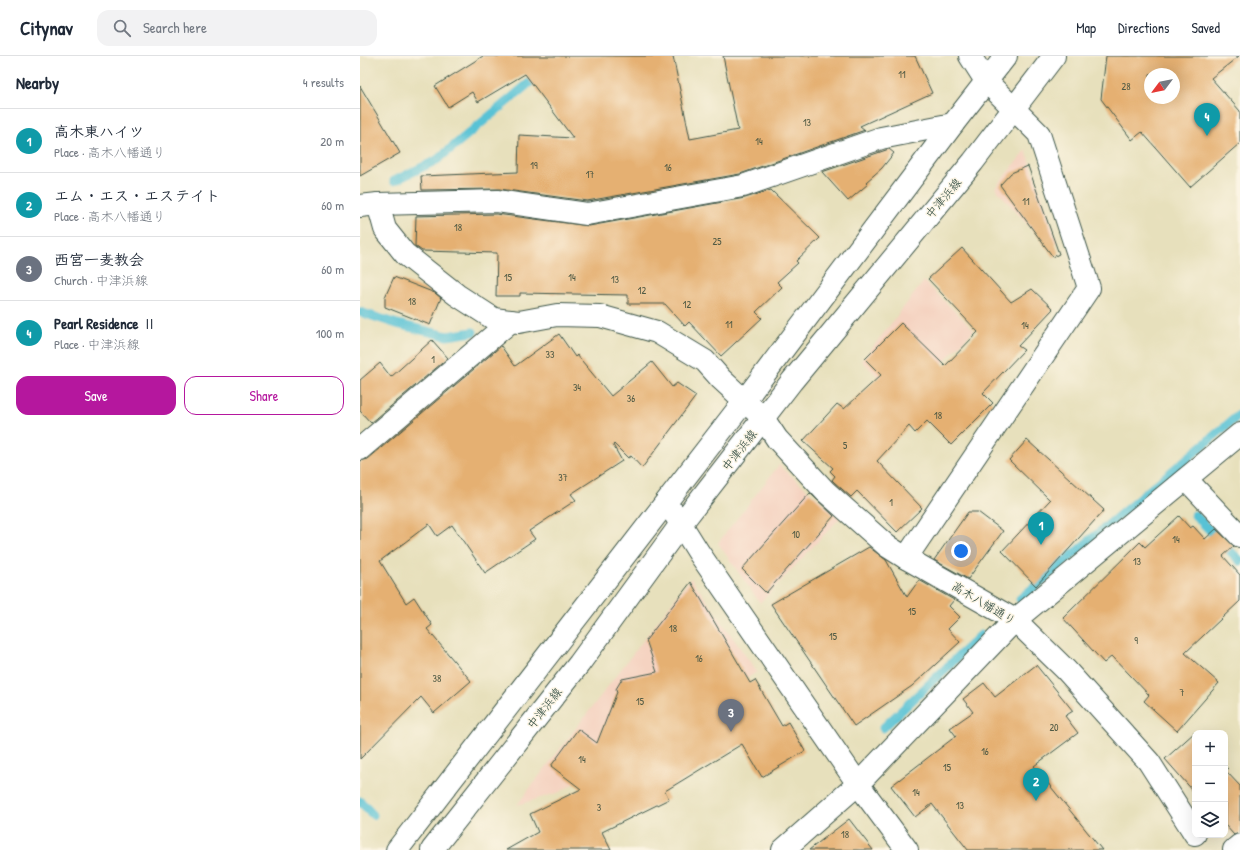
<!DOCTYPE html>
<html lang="en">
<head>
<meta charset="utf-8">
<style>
	body { margin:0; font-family:"Patrick Hand","Klee One",sans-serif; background:#f2f2f3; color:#1f2937 }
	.controls { position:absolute; right:12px; bottom:12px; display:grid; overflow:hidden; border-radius:8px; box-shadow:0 4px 16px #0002 }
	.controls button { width:36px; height:36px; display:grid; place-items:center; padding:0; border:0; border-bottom:1px solid #e0e1e3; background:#fff; color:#1f2937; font:20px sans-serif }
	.compass { position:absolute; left:784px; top:12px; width:36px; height:36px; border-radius:50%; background:#fff; box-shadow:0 4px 16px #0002; rotate:238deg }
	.you { position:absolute; left:601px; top:495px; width:14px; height:14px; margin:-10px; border:3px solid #fff; border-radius:50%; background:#1a73e8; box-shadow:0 0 0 6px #1a73e833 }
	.badge { display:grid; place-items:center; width:26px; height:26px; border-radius:50%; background:#b5179e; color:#fff; font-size:13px; font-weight:700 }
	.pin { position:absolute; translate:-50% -33px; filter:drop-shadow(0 1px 2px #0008) }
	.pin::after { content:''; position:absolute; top:21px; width:14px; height:12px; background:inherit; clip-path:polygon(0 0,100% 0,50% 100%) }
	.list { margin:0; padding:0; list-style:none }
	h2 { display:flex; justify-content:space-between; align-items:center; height:52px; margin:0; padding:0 16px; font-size:17px }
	h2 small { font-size:13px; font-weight:400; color:#747a83 }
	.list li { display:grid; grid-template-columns:26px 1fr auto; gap:12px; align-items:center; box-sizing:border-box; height:64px; padding:0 16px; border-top:1px solid #e0e1e3 }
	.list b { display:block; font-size:15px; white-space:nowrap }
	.list p { margin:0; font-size:13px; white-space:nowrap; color:#747a83 }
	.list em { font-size:13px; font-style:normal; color:#747a83 }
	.actions { display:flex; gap:8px; padding:12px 16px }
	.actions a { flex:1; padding:9px 0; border:1px solid #b5179e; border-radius:12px; text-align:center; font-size:14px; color:#b5179e }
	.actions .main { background:#b5179e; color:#fff }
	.icon { flex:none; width:22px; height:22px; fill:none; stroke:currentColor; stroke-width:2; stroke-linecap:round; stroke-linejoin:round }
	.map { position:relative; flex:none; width:880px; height:794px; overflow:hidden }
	header { display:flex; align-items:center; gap:24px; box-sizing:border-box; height:56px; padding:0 20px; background:#fff; border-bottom:1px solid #e0e1e3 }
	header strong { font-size:19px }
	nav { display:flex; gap:22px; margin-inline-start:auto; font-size:14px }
	.search { width:280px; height:36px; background:#f2f2f3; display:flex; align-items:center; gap:10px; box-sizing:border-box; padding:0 14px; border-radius:12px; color:#747a83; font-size:15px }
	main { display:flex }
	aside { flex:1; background:#fff }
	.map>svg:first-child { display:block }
	.built { fill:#f5d3c1 }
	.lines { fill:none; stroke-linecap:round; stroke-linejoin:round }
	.stream { stroke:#59c2d5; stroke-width:9 }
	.building { fill:#e5b072; fill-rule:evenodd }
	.minor-casing { stroke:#3d5548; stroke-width:24 }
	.minor { stroke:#fff; stroke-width:22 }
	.labels { text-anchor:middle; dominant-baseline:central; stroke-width:3; stroke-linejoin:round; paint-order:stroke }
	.number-label { font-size:10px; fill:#505a44 }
	.street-label { font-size:12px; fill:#1f3d34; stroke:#fcf5e5 }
</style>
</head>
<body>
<header>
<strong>Citynav</strong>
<div class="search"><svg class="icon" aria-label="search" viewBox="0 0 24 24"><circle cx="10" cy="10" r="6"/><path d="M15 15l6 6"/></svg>Search here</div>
<nav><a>Map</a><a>Directions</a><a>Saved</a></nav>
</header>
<main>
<aside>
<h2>Nearby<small>4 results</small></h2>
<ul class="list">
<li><span class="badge" style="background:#0f9aa8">1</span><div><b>高木東ハイツ</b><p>Place · 高木八幡通り</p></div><em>20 m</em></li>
<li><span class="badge" style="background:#0f9aa8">2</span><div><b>エム・エス・エステイト</b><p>Place · 高木八幡通り</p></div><em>60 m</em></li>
<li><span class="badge" style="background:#6b7280">3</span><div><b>西宮一麦教会</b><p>Church · 中津浜線</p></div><em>60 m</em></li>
<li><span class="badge" style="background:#0f9aa8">4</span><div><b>Pearl Residence Ⅱ</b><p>Place · 中津浜線</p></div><em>100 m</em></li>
</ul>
<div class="actions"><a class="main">Save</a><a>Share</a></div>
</aside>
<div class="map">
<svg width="880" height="794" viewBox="0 0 880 794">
	<rect width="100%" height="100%" fill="#fcf5e5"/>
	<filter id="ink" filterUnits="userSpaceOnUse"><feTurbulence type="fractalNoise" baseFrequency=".025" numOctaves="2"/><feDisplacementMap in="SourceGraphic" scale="8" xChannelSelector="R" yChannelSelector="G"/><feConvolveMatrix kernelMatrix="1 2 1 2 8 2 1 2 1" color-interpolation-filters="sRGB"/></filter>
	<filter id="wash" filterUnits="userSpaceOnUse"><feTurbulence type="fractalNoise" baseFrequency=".012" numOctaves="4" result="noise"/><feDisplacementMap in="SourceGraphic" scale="16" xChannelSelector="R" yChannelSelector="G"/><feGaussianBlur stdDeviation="0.9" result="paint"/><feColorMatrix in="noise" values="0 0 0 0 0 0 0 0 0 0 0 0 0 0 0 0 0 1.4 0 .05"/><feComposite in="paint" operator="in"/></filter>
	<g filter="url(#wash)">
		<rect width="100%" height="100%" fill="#e7e0bc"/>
		<g class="built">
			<polygon points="666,94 698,188 686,184 675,177 635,132"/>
			<polygon points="564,225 614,274 545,347 502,305"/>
			<polygon points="419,409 480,462 400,547 358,487"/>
			<polygon points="331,522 397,616 200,736 157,749"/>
		</g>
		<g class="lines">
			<g class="stream">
				<polyline points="34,125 77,104 180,18"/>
				<polyline points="0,256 37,268 87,280 113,276"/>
				<polyline points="835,459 880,505"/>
				<polyline points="660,543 880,358"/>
				<polyline points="523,672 621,579"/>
				<polyline points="0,745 13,759"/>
			</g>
		</g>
		<g id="blocks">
			<g class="building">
				<polygon points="123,0 313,0 330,83 378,74 363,0 555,0 572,37 500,70 505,74 380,118 227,145 139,133 62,134 61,120 158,116 159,79 213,82 165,18 118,46 112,36 88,51 75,30"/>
				<path d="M746,0h133l-28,22 29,33v32l-50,44 -48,-55 -10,8 -31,-41zM790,18h24v24h-24z"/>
				<polygon points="0,30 40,97 0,120"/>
				<polygon points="529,93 534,97 522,112 506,126 508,128 488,145 462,116"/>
				<polygon points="668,110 699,198 693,201 640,129 651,117"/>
				<polygon points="411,134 460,182 436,205 438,207 417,226 422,231 396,256 402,262 361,300 329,266 325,270 305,248 268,248 268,239 160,237 160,240 136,240 137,197 62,195 55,190 56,160 136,158 229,170 385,142"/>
				<polygon points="602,192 651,246 672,233 693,253 658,290 664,294 623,337 633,347 591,389 567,365 555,377 549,370 517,405 562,452 537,476 497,435 491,441 474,426 472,424 475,420 470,415 473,412 443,385 477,348 484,353 521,319 505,303 541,267 585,310 618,276 568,223"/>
				<polygon points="34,221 75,237 81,242 70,269 25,251 25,241"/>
				<polygon points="199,278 215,301 217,299 251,340 292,306 312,331 317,327 336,340 282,412 271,400 268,402 254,388 253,389 262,405 211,438 216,444 169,475 175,483 125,517 92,469 77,480 69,468 20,505 46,547 54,541 72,569 67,573 111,625 74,657 61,641 0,703 0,405 8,403 141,290 155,310"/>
				<polygon points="72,284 88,302 11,367 0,355 0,324 20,307 31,321"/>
				<polygon points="667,384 744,454 676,530 642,495 690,444 649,404"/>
				<polygon points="450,437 474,460 406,537 382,513"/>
				<polygon points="608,456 618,456 643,475 608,523 574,504"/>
				<polygon points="819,460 830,472 833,470 845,483 856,473 874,490 863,500 880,519 880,545 825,597 859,627 817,675 784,645 789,639 752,600 744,607 703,562 780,486 785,491"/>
				<polygon points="509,491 526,504 547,541 559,524 594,544 589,550 600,561 588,573 600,586 552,630 494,670 411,548"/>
				<polygon points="331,526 390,627 395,624 422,670 428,666 445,695 402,721 382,688 305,735 309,743 242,776 251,794 146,794 178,776 170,758 221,733 191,710 218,673 237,687 257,636 256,633 262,623 297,616 286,584"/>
				<polygon points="676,609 713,655 705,660 718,677 674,710 742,794 608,794 572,748 555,761 531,730 596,680 590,672 613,656 603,643 624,627 635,641"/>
				<polygon points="835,676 836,677 835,677 835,737 805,703"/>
				<polygon points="865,710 868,713 866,715 880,730 880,777 874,779 865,769"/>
				<polygon points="489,763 513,794 449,794"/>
			</g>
		</g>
	</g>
	<g filter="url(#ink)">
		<use href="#blocks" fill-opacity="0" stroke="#3d5548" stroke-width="1"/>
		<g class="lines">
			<g class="minor-casing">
				<g id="minor">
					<polyline points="18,148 25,173 45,198 97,239 134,263 159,266 197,259 240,260 297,276 345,305 361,323 403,362 417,383 465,435 527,490 546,502 655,564 706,614 789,706 835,778"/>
					<polyline points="0,150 18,148 137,145 227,158 383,130 521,82 593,68"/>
					<polyline points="0,393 151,265"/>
					<polyline points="826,423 880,480"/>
					<polyline points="314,457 339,497 498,728 547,794"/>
					<polyline points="546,502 729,232 679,78 626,25 610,0"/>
					<polyline points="37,794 385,344 593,68 646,0"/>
					<polyline points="72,794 219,608 321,468 432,325 613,106 694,0"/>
					<polyline points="423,794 498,728 655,564 880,378"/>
					<polyline points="874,794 880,789"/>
				</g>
			</g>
			<use href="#minor" class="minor"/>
		</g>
	</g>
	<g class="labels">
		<g class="number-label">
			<text x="542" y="18">11</text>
			<text x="766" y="30">28</text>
			<text x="447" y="66">13</text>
			<text x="399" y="85">14</text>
			<text x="174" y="109">19</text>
			<text x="308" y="111">16</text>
			<text x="230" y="118">17</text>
			<text x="666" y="145">11</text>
			<text x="98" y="171">18</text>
			<text x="357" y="185">25</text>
			<text x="148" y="221">15</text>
			<text x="212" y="221">14</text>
			<text x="255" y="223">13</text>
			<text x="282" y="234">12</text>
			<text x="52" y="245">18</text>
			<text x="327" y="248">12</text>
			<text x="369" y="268">11</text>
			<text x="665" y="269">14</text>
			<text x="190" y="298">33</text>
			<text x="73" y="303">1</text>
			<text x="217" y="331">34</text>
			<text x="271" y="342">36</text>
			<text x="578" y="359">18</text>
			<text x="485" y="389">5</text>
			<text x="203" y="421">37</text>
			<text x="531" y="446">1</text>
			<text x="436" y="478">10</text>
			<text x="816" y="483">14</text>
			<text x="777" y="505">13</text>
			<text x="552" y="555">15</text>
			<text x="313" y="572">18</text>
			<text x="473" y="580">15</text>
			<text x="776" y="584">9</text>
			<text x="339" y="602">16</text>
			<text x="77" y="622">38</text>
			<text x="822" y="636">7</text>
			<text x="280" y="645">15</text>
			<text x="694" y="671">20</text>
			<text x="625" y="695">16</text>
			<text x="222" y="703">14</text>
			<text x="587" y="711">15</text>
			<text x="556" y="736">14</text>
			<text x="600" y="749">13</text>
			<text x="239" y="751">3</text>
			<text x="485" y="778">18</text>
		</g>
		<g class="street-label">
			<text transform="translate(583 142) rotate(-50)">中津浜線</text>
			<text transform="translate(379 394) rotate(-52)">中津浜線</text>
			<text transform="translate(624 547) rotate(31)">高木八幡通り</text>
			<text transform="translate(184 652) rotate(-52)">中津浜線</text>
		</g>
	</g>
</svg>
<div class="controls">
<button>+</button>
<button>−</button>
<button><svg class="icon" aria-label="layers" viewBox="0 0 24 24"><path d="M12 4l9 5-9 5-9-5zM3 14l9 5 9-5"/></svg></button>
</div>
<svg class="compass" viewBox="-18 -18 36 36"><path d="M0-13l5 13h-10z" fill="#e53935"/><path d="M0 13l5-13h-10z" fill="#747a83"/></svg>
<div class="you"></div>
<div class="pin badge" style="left:681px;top:489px;background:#0f9aa8">1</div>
<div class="pin badge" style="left:676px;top:745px;background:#0f9aa8">2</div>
<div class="pin badge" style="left:371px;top:676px;background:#6b7280">3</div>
<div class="pin badge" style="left:847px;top:80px;background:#0f9aa8">4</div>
</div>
</main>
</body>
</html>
